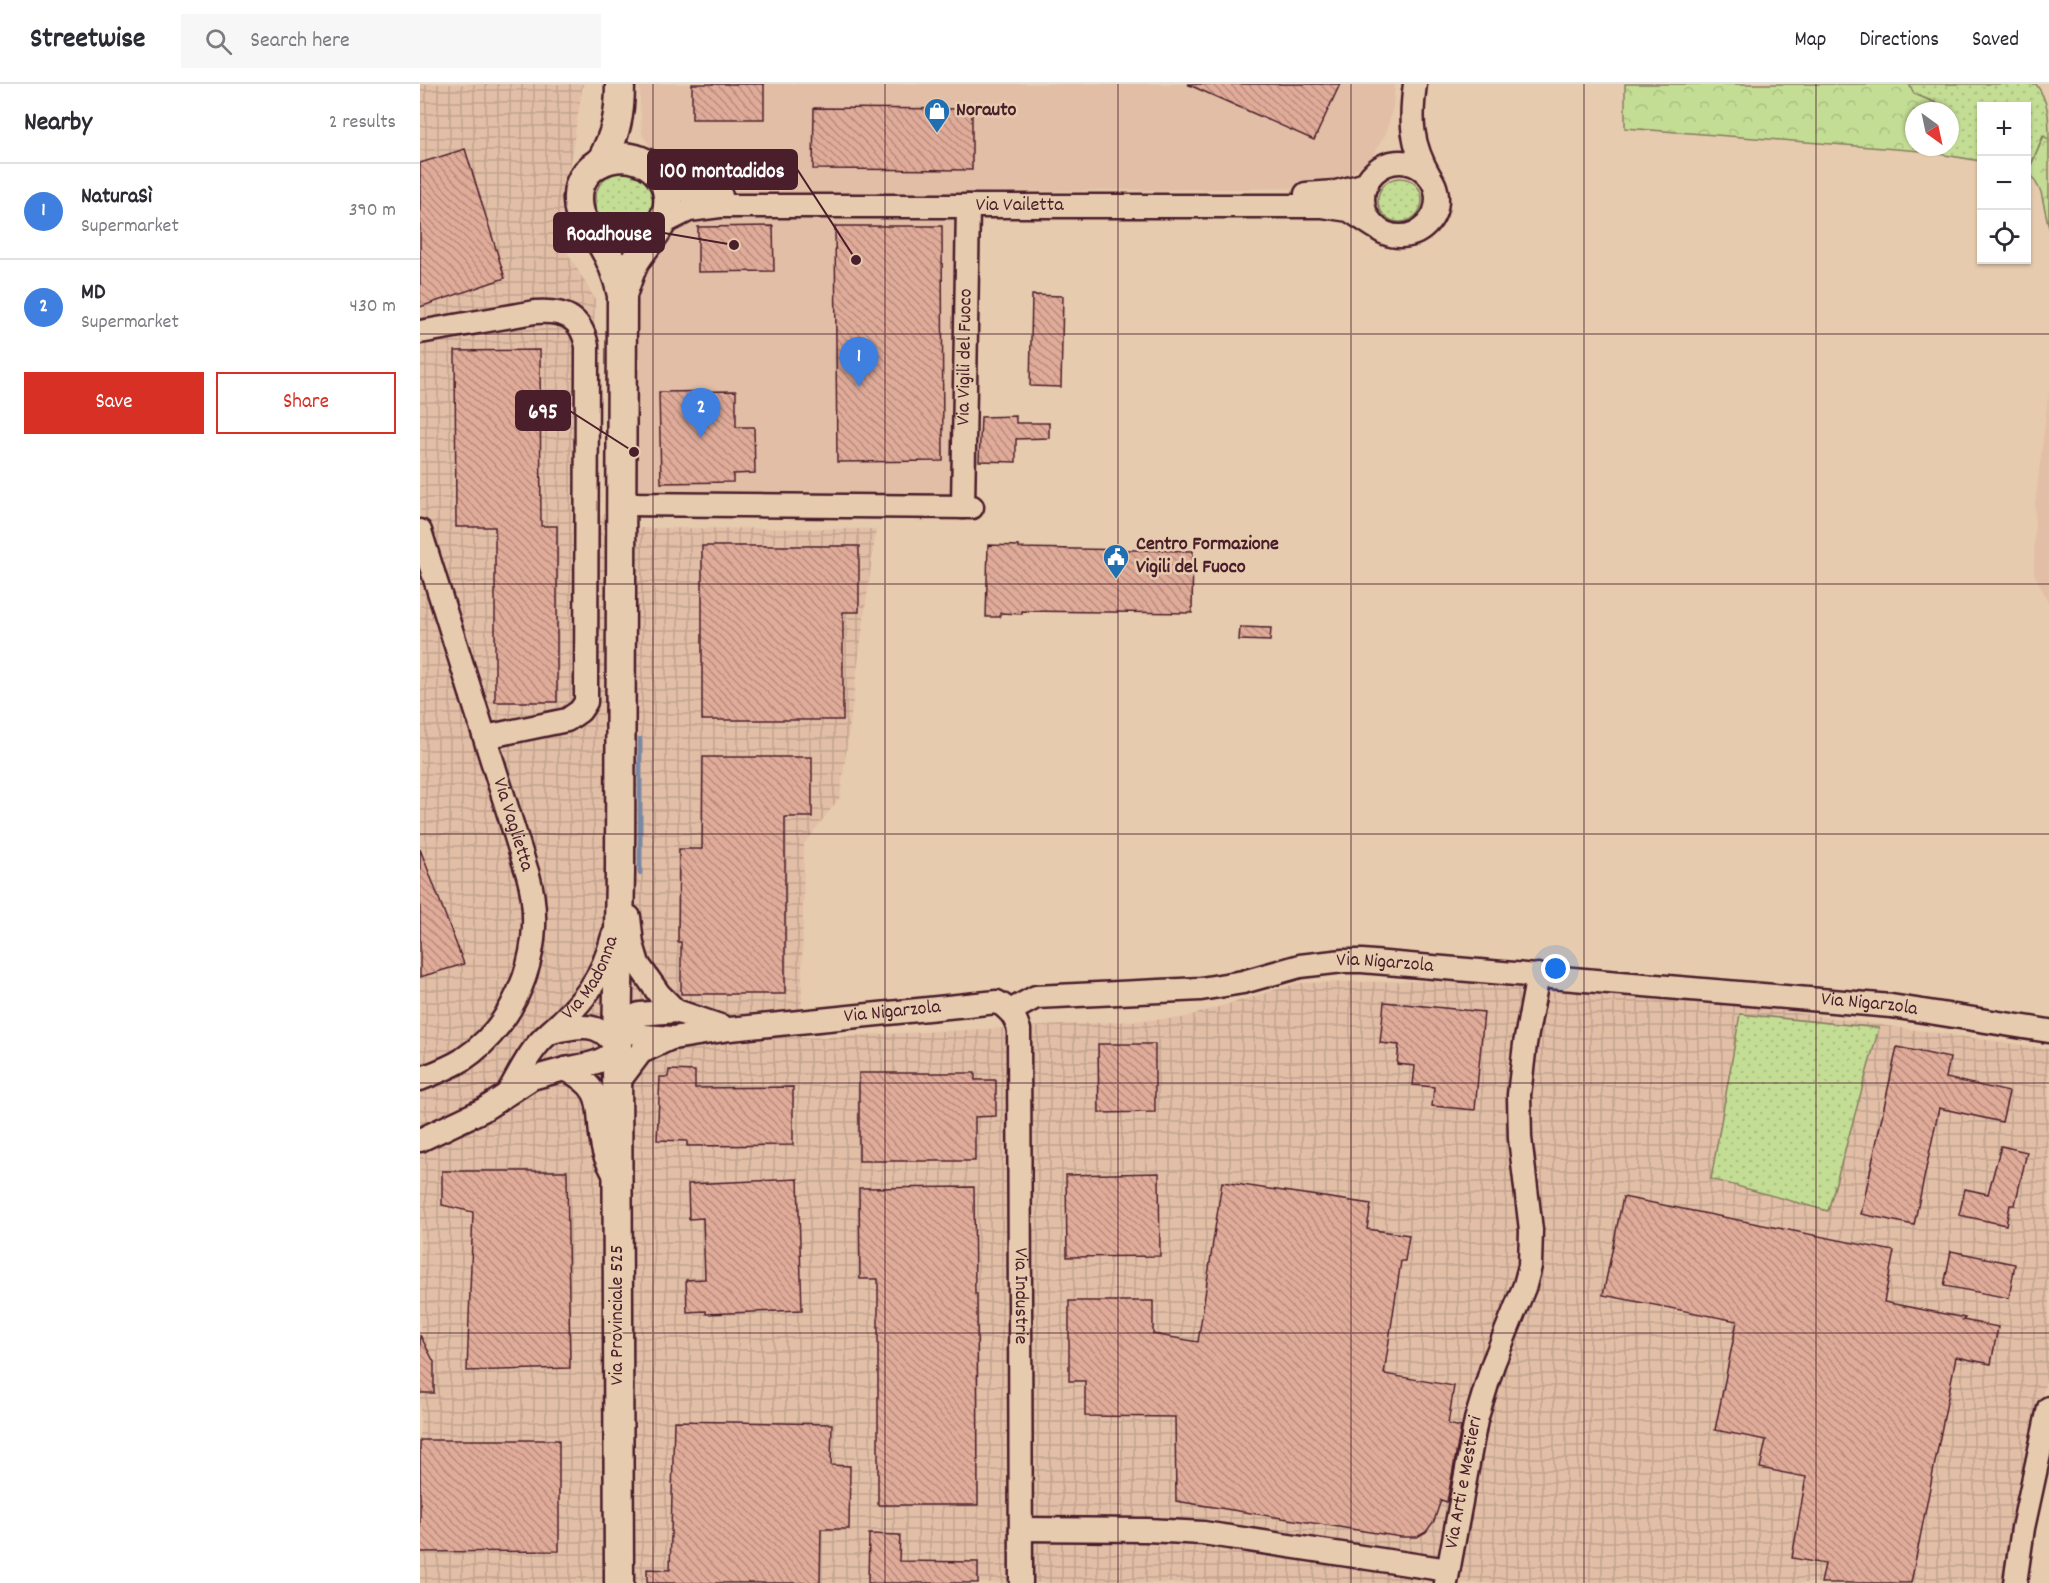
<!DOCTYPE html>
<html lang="en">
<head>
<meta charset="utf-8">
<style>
	body { margin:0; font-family:Dekko,sans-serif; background:#f7f7f7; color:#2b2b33 }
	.controls { position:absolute; right:18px; top:18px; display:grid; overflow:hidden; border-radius:0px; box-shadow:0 2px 4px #0004 }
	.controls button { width:54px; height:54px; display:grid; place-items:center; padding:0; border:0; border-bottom:2px solid #e1e1e2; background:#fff; color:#2b2b33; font:30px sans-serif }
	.compass { position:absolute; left:1485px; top:18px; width:54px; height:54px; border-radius:50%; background:#fff; box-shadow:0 2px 4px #0004; rotate:147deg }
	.you { position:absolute; left:1136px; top:885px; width:21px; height:21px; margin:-15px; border:4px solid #fff; border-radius:50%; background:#1a73e8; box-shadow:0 0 0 9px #1a73e833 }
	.badge { display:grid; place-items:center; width:39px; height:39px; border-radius:50%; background:#d93025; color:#fff; font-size:20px; font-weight:700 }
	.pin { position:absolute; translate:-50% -50px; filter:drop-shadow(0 2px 3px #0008) }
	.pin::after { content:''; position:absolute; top:32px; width:21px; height:18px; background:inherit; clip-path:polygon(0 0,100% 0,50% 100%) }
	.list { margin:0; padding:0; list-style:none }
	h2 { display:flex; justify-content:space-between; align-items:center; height:78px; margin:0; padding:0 24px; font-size:26px }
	h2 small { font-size:20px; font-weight:400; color:#7c7c81 }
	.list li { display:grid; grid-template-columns:39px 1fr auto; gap:18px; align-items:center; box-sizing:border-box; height:96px; padding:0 24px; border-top:2px solid #e1e1e2 }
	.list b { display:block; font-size:22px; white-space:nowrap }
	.list p { margin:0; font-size:20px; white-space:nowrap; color:#7c7c81 }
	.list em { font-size:20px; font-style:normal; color:#7c7c81 }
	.actions { display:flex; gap:12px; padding:18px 24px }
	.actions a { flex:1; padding:14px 0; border:2px solid #d93025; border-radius:0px; text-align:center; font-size:21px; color:#d93025 }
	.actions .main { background:#d93025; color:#fff }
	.icon { flex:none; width:33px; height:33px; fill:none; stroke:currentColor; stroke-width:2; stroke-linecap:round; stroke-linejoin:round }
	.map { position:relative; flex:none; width:1629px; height:1499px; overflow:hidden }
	header { display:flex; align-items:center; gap:36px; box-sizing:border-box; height:84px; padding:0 30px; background:#fff; border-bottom:2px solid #e1e1e2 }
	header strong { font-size:28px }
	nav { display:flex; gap:33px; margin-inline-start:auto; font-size:21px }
	.search { width:420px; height:54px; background:#f7f7f7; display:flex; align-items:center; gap:15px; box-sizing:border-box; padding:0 21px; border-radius:0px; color:#7c7c81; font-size:22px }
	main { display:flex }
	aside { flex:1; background:#fff }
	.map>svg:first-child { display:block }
	.built { fill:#e2bea6 }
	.industrial { fill:url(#industrial-grid) }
	.grass { fill:url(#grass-dots); stroke:#867e60; stroke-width:1.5 }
	.forest { fill:url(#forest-crowns); stroke:#867e60; stroke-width:1.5 }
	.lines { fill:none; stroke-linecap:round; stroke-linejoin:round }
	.stream { stroke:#7989a5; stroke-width:4.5 }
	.building { fill:url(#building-back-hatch); stroke:#4a1f2b; stroke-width:1.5 }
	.minor-casing { stroke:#4a1f2b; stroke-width:27 }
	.major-casing { stroke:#4a1f2b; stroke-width:33 }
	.minor { stroke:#e7cbae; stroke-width:22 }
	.major { stroke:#e7cbae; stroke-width:28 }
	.grid { fill:none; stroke:#4a1f2b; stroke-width:1.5; stroke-opacity:0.55 }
	.labels { text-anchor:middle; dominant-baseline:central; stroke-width:5; stroke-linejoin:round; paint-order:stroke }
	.poi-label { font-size:20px; font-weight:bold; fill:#4a1f2b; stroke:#e7cbae; text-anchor:start }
	.street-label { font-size:20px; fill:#4a1f2b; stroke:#e7cbae }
	.leader { fill:none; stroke:#4a1f2b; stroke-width:2 }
	.callout-dot { fill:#4a1f2b; stroke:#e7cbae; stroke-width:2 }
	.callout { fill:#4a1f2b; stroke:#4a1f2b; stroke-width:2 }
	.callout-label { font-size:21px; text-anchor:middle; font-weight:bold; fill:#fff }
</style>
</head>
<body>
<header>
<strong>Streetwise</strong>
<div class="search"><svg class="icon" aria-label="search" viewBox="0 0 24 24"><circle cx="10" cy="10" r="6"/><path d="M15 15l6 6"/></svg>Search here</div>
<nav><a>Map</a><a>Directions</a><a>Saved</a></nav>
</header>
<main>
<aside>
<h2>Nearby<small>2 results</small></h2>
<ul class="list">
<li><span class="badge" style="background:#3f7fe0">1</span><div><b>NaturaSì</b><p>Supermarket</p></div><em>390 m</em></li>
<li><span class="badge" style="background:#3f7fe0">2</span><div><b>MD</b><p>Supermarket</p></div><em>430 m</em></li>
</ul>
<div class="actions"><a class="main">Save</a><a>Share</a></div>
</aside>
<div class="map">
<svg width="1629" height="1499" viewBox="0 0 1629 1499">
	<defs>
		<pattern id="industrial-grid" width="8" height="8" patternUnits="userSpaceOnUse" patternTransform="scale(1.5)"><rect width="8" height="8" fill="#e2bea6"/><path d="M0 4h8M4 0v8" fill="none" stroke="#c3a38f"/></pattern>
		<pattern id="grass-dots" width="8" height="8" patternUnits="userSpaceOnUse" patternTransform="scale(1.5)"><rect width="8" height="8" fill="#c3dd94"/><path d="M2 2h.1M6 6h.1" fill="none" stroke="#a9bd80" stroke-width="1.8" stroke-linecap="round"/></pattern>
		<pattern id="forest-crowns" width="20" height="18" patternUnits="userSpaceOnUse" patternTransform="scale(1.5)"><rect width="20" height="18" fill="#c3dd94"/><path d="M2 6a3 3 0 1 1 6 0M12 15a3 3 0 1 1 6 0" fill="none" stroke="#a9bd80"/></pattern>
		<pattern id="building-back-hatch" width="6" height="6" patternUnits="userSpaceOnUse" patternTransform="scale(1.5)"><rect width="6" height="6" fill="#e0ab99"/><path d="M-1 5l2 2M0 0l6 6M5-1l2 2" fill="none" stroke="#b88b7d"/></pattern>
	</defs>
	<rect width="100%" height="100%" fill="#e7cbae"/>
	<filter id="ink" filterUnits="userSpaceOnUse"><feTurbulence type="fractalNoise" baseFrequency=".0167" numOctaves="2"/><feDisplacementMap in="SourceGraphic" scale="12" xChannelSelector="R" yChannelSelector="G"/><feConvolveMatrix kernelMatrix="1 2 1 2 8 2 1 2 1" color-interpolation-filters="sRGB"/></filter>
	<g filter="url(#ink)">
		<g class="built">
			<polygon points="219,0 975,0 973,21 966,49 953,71 939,84 919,97 895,104 536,108 537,419 218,415 218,184 252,154 258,101 222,51"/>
			<polygon points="1629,306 1629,519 1614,489 1615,421"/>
		</g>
		<polygon class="industrial" points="0,0 163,0 148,91 143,161 175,215 168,427 213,444 456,445 420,713 384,760 381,954 624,942 762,934 878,899 1059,896 1202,904 1629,965 1629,1281 1584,1499 0,1499"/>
		<g class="grass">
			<path d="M1489,0h127c13,18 13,33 13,56l-6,-4 -14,34 -2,-1 -1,-63h-44l-1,55 -60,-10 5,-4h24v-36h-10l1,-6 -27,-11z"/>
			<circle cx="205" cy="117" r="30"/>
			<circle cx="980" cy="116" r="22"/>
			<polygon points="1320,930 1459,944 1408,1127 1291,1095"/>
		</g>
		<g class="forest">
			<polygon points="1205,0 1489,0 1494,10 1521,21 1520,27 1494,27 1494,63 1506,63 1501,67 1205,44"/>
			<polygon points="1624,52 1629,56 1629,144 1621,108 1609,86"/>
		</g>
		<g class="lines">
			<polyline class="stream" points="220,655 220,789"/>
		</g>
		<g class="building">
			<rect x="272" y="0" width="72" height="35"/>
			<polygon points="767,0 920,0 894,56"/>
			<polygon points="394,24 552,25 552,86 393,85"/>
			<polygon points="45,65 85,194 0,223 0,79"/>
			<polygon points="353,142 354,187 278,188 278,143"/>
			<polygon points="415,142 522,142 523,377 417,378"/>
			<polygon points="612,211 643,212 641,303 610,302"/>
			<polygon points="120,266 121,442 137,442 137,618 75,618 75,443 36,443 35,267"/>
			<polygon points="316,307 316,343 334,343 335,389 313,390 313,398 241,399 239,308"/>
			<polygon points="596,332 596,339 629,339 629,354 596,355 596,378 559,377 561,333"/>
			<polygon points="568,461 599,462 599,464 773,467 772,529 602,527 602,530 580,529 580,533 566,533"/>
			<polygon points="282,462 439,462 439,528 423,528 423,636 282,636"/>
			<polygon points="820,543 851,544 850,557 819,556"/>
			<polygon points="283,673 392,673 392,733 365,733 365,910 261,910 261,858 258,858 259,765 282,765"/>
			<polygon points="0,765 44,880 0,893"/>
			<polygon points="964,918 1064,928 1055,1026 1012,1022 1014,1003 993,1001 995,982 977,980 979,961 960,959"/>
			<polygon points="678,960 735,960 735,1028 679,1029"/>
			<polygon points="1477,963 1530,974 1526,994 1589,1008 1582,1038 1519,1024 1494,1141 1441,1130"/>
			<polygon points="249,986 275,987 275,1004 373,1003 373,1061 267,1062 267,1057 237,1056 240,993 248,993"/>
			<polygon points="439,989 555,989 555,996 576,996 576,1032 555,1033 555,1077 439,1077"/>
			<polygon points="1581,1062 1607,1068 1595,1121 1590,1121 1586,1141 1539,1131 1545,1105 1568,1110"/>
			<polygon points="22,1087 147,1087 150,1284 47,1287 53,1128 22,1121"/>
			<polygon points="739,1089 740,1172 647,1173 646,1091"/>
			<polygon points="378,1095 382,1226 286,1230 286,1227 267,1228 266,1196 285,1195 283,1134 269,1135 268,1100"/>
			<polygon points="802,1098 951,1120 947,1145 989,1151 985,1177 981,1177 964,1290 1034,1302 1028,1340 1041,1343 1027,1418 1021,1416 1014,1437 1006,1448 997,1453 981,1453 756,1417 755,1333 665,1332 665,1297 649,1297 649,1217 733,1217 733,1250 778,1258"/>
			<polygon points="554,1103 555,1210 557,1210 558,1421 458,1421 458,1195 440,1195 439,1104"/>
			<polygon points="1203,1113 1474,1167 1464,1218 1545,1234 1543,1236 1578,1243 1571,1280 1536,1273 1491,1499 1401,1499 1405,1480 1372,1474 1386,1393 1340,1384 1346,1356 1295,1346 1317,1237 1183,1211"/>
			<polygon points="1531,1167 1595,1180 1589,1214 1524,1202"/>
			<polygon points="0,1251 14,1278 14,1309 0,1309"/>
			<polygon points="254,1337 412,1340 411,1381 430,1382 429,1445 401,1445 400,1499 227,1499 227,1485 250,1486"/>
			<polygon points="0,1356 139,1356 139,1467 0,1468"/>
			<polygon points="449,1450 480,1451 479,1477 558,1478 558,1499 448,1499"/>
		</g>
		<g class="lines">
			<g class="minor-casing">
				<g id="minor">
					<path d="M995,0c-5,37 -4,60 15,93"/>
					<circle cx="980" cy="115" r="37"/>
					<path d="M236,87c23,19 35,24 65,25"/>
					<polyline points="886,110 916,108 947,100"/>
					<path id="s1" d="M243,139l26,-13 31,-4h602l27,4 26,17"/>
					<path d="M0,248l115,-20c28,-2 46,4 52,34l-1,356 -6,9 -13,9 -82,17"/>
					<polyline points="201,420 552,423"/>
					<path id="s2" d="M543,423l5,-301"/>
					<path id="s3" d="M0,447l108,344c19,66 -7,146 -66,185 -13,8 -27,13 -42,19"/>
					<polyline points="209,833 212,860 218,880 239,910 256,927 303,943"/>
					<path id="s4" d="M256,927l-36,3 -22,9 11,7 15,6 29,2 57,-9 267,-27c12,6 18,14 22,28l2,553"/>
					<path id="s5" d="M590,927l26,-14 165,-8 42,-7 57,-16 43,-5h19l529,45 158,25"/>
					<path id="s6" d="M130,948c33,-29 52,-53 63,-96"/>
					<polyline points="197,1000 221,968 249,955"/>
					<path d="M89,1007c11,-19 22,-43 39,-57 5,-3 12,-4 18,-5 23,-5 38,-2 51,19 -13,16 -32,17 -52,21"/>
					<path d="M0,1056l63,-30 49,-32 33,-9c44,22 30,40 38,79 2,10 7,18 11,26"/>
					<polyline points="601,1445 727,1446 783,1449 1028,1486"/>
					<path id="s7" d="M1026,1499l30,-163 17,-56 32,-79 5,-19 1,-36 -11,-92 -1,-43 6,-51 13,-69"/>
					<polyline points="1595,1499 1603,1444 1629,1324"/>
				</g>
			</g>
			<g class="major-casing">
				<g id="major">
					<path d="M181,78c15,-28 19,-46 19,-78"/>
					<path d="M199,1499l-2,-535 3,-175 2,-578c-4,-18 -10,-35 -20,-51 -12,-15 -23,-21 -24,-43 -3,-46 62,-60 85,-21 18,33 -13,56 -28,81 -6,11 -9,23 -13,34"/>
				</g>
			</g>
			<use href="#minor" class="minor"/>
			<use href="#major" class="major"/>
		</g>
	</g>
	<path class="grid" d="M233,0v1499M465,0v1499M698,0v1499M931,0v1499M1164,0v1499M1396,0v1499M0,250h1629M0,500h1629M0,750h1629M0,999h1629M0,1249h1629"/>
	<defs>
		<g id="shop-pin" transform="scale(1.35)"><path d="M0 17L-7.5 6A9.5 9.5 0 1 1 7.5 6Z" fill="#1f6fb2" stroke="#e7cbae"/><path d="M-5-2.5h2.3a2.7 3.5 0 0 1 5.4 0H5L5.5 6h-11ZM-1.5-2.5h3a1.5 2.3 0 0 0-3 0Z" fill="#fff"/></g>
		<g id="civic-pin" transform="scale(1.35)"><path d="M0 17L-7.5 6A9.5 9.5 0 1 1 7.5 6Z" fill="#1f6fb2" stroke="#e7cbae"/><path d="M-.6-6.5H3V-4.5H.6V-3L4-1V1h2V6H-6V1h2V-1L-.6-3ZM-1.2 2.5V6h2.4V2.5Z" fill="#fff"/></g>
	</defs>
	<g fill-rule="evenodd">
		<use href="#shop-pin" x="517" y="27"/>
		<use href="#civic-pin" x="696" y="473"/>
	</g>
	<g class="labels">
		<g class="poi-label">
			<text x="536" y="27">Norauto</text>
			<text x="716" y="461">Centro Formazione<tspan x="716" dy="23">Vigili del Fuoco</tspan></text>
		</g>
		<g class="street-label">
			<text stroke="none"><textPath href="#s1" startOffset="360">Via Vailetta</textPath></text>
			<text stroke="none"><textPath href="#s2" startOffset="150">Via Vigili del Fuoco</textPath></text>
			<text stroke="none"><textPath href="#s3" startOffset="308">Via Vaglietta</textPath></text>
			<text stroke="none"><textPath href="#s5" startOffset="382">Via Nigarzola</textPath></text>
			<text stroke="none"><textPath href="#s6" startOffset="69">Via Madonna</textPath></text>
			<text stroke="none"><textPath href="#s5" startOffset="868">Via Nigarzola</textPath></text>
			<text stroke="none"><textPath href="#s4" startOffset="339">Via Nigarzola</textPath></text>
			<text stroke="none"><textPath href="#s4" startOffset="747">Via Industrie</textPath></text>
			<text transform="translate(198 1231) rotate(-90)">Via Provinciale 525</text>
			<text stroke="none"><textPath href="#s7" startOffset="102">Via Arti e Mestieri</textPath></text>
		</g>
	</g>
	<path class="leader" d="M436 176L377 85M314 161L244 149M214 368L150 327"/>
	<g class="callout-dot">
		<circle cx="436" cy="176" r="6"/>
		<circle cx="314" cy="161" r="6"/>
		<circle cx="214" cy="368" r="6"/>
	</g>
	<g class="callout">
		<rect x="228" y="66" width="149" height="39" rx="6"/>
		<rect x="134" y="129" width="110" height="39" rx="6"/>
		<rect x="96" y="307" width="54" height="39" rx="6"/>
	</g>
	<g class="callout-label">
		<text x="302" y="93">100 montadidos</text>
		<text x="189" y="156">Roadhouse</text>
		<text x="123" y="334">695</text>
	</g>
</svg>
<div class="controls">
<button>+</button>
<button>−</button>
<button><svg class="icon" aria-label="locate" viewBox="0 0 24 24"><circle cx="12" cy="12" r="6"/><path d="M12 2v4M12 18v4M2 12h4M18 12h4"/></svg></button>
</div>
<svg class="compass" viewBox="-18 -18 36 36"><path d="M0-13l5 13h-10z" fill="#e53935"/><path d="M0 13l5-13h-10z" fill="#7c7c81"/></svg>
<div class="you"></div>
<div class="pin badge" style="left:439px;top:303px;background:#3f7fe0">1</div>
<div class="pin badge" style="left:281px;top:354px;background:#3f7fe0">2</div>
</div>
</main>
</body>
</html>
